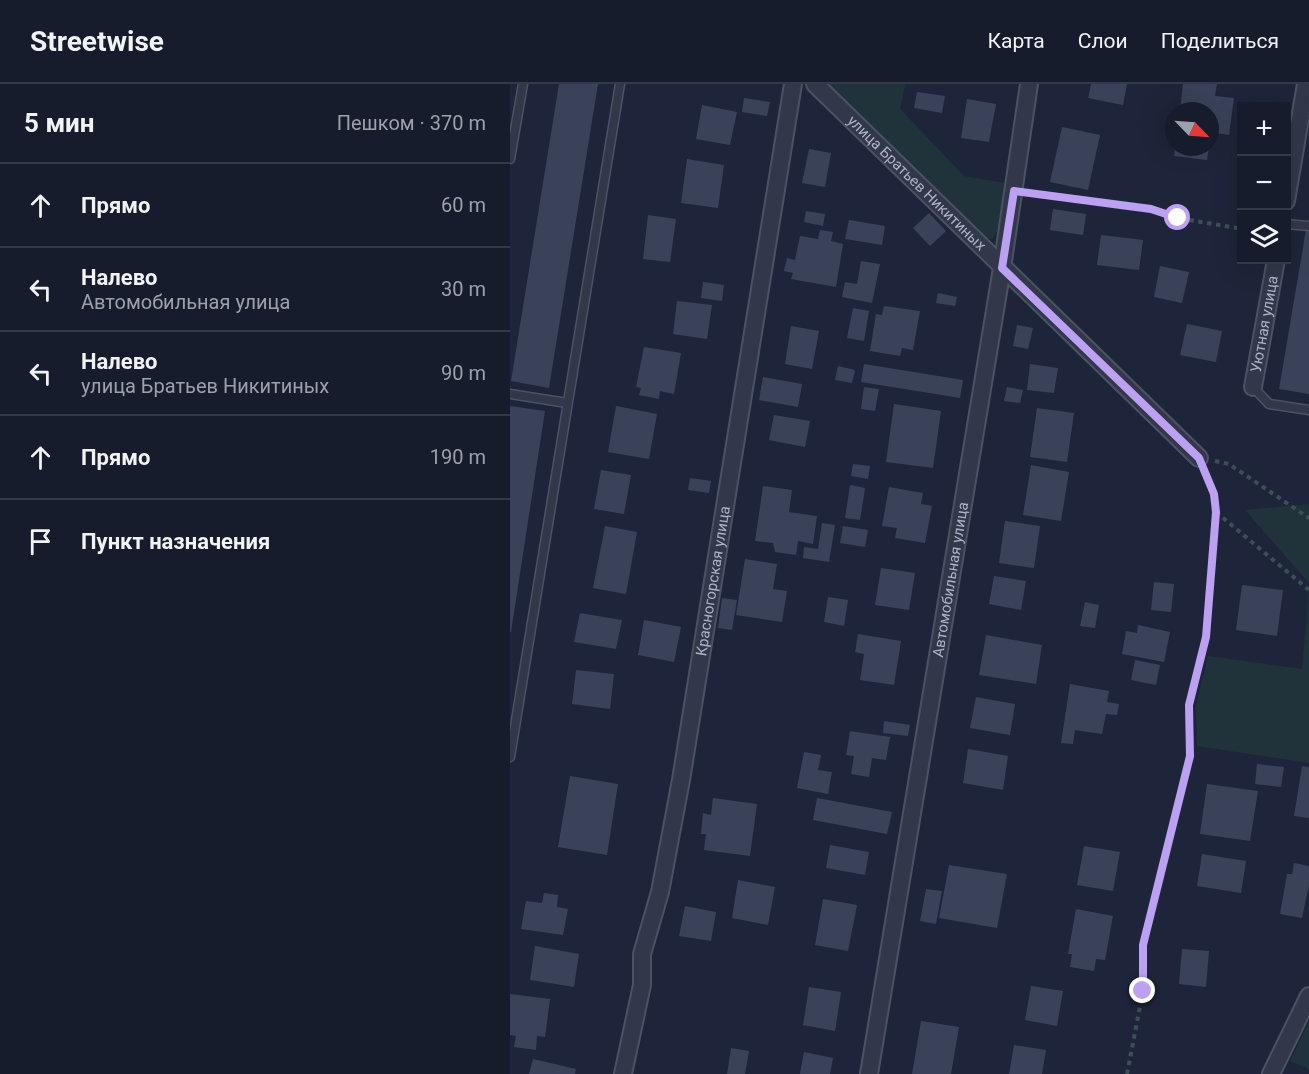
<!DOCTYPE html>
<html lang="ru">
<head>
<meta charset="utf-8">
<style>
	body { margin:0; font-family:Roboto,sans-serif; background:#1f2534; color:#f1f3f6 }
	.controls { position:absolute; right:18px; top:18px; display:grid; overflow:hidden; border-radius:0px; box-shadow:0 6px 24px #0002 }
	.controls button { width:54px; height:54px; display:grid; place-items:center; padding:0; border:0; border-bottom:2px solid #353a48; background:#161c2c; color:#f1f3f6; font:30px sans-serif }
	.compass { position:absolute; left:655px; top:18px; width:54px; height:54px; border-radius:50%; background:#161c2c; box-shadow:0 6px 24px #0002; rotate:115deg }
	.stop { position:absolute; width:18px; height:18px; margin:-14px; border:4px solid #bca0f2; border-radius:50%; background:#fff }
	.stop.end { background:#bca0f2; border-color:#fff; box-shadow:0 2px 6px #0008 }
	.list { margin:0; padding:0; list-style:none }
	h2 { display:flex; justify-content:space-between; align-items:center; height:78px; margin:0; padding:0 24px; font-size:26px }
	h2 small { font-size:20px; font-weight:400; color:#9ea1a9 }
	.list li { display:grid; grid-template-columns:39px 1fr auto; gap:18px; align-items:center; box-sizing:border-box; height:84px; padding:0 24px; border-top:2px solid #353a48 }
	.list b { display:block; font-size:22px; white-space:nowrap }
	.list p { margin:0; font-size:20px; white-space:nowrap; color:#9ea1a9 }
	.list em { font-size:20px; font-style:normal; color:#9ea1a9 }
	.icon { flex:none; width:33px; height:33px; fill:none; stroke:currentColor; stroke-width:2; stroke-linecap:round; stroke-linejoin:round }
	.map { position:relative; flex:none; width:799px; height:990px; overflow:hidden }
	header { display:flex; align-items:center; gap:36px; box-sizing:border-box; height:84px; padding:0 30px; background:#161c2c; border-bottom:2px solid #353a48 }
	header strong { font-size:28px }
	nav { display:flex; gap:33px; margin-inline-start:auto; font-size:21px }
	main { display:flex }
	aside { flex:1; background:#161c2c }
	.map>svg:first-child { display:block }
	.green { fill:#20333b }
	.building { fill:#3a425a }
	.lines { fill:none; stroke-linecap:round; stroke-linejoin:round }
	.service-casing { stroke:#4c5265; stroke-width:11 }
	.minor-casing { stroke:#4c5265; stroke-width:20 }
	.path { stroke:#3b4f55; stroke-width:4; stroke-dasharray:4.5 4.5; stroke-linecap:butt }
	.service { stroke:#32384a; stroke-width:8 }
	.minor { stroke:#32384a; stroke-width:16 }
	.route { stroke:#bca0f2; stroke-width:8 }
	.labels { text-anchor:middle; dominant-baseline:central; stroke-width:4.5; stroke-linejoin:round; paint-order:stroke }
	.street-label { font-size:15px; fill:#acb2c7; stroke:#181d2e }
</style>
</head>
<body>
<header>
<strong>Streetwise</strong>
<nav><a>Карта</a><a>Слои</a><a>Поделиться</a></nav>
</header>
<main>
<aside>
<h2>5 мин<small>Пешком · 370 m</small></h2>
<ul class="list">
<li><svg class="icon" aria-label="ahead" viewBox="0 0 24 24"><path d="M12 20V5M6 11l6-6 6 6"/></svg><div><b>Прямо</b></div><em>60 m</em></li>
<li><svg class="icon" aria-label="left" viewBox="0 0 24 24"><path d="M17 20v-9H6M10 6l-5 5 5 5"/></svg><div><b>Налево</b><p>Автомобильная улица</p></div><em>30 m</em></li>
<li><svg class="icon" aria-label="left" viewBox="0 0 24 24"><path d="M17 20v-9H6M10 6l-5 5 5 5"/></svg><div><b>Налево</b><p>улица Братьев Никитиных</p></div><em>90 m</em></li>
<li><svg class="icon" aria-label="ahead" viewBox="0 0 24 24"><path d="M12 20V5M6 11l6-6 6 6"/></svg><div><b>Прямо</b></div><em>190 m</em></li>
<li><svg class="icon" aria-label="arrive" viewBox="0 0 24 24"><path d="M6 21V4h12l-3 4 3 4H6"/></svg><div><b>Пункт назначения</b></div></li>
</ul>
</aside>
<div class="map">
<svg width="799" height="990" viewBox="0 0 799 990">
	<rect width="100%" height="100%" fill="#1e253a"/>
	<g class="green">
		<polygon points="318,0 395,0 390,25 454,92 495,99 487,147 483,155 474,155"/>
		<polygon points="799,420 799,499 735,426"/>
		<polygon points="799,506 799,679 687,662 686,621 698,572 792,585"/>
		<polygon points="799,938 799,985 780,977"/>
	</g>
	<g class="building">
		<polygon points="49,0 88,0 39,304 1,297"/>
		<polygon points="581,0 617,0 613,21 578,14"/>
		<polygon points="673,0 707,0 705,12 724,14 719,51 700,48 700,27 670,27"/>
		<polygon points="407,8 435,12 432,29 404,24"/>
		<polygon points="234,14 260,18 257,32 232,28"/>
		<polygon points="457,15 486,20 479,58 451,54"/>
		<polygon points="192,21 227,28 220,61 186,55"/>
		<polygon points="552,43 590,51 578,106 540,98"/>
		<polygon points="665,63 699,63 697,76 664,72"/>
		<polygon points="299,65 321,69 315,103 292,99"/>
		<polygon points="177,75 214,81 208,124 171,119"/>
		<polygon points="543,125 576,130 573,151 540,146"/>
		<polygon points="296,127 315,130 313,142 294,138"/>
		<polygon points="419,129 436,147 420,162 403,144"/>
		<polygon points="138,131 166,135 160,178 133,175"/>
		<polygon points="339,136 375,142 372,161 335,155"/>
		<polygon points="310,146 323,148 321,157 333,160 326,203 281,195 283,189 274,187 277,174 285,176 290,152 308,155"/>
		<polygon points="796,146 799,147 799,310 769,305"/>
		<polygon points="591,151 633,156 629,186 587,181"/>
		<polygon points="351,177 370,180 362,219 332,213 335,198 347,200"/>
		<polygon points="650,182 679,188 672,219 644,213"/>
		<polygon points="193,198 214,201 212,217 191,214"/>
		<polygon points="428,209 447,213 445,222 426,219"/>
		<polygon points="167,217 202,221 197,255 163,250"/>
		<polygon points="374,222 410,227 403,266 392,264 390,272 360,267 366,230 372,231"/>
		<polygon points="343,224 359,227 354,257 337,254"/>
		<polygon points="677,240 712,247 706,278 670,271"/>
		<polygon points="507,241 523,244 518,265 503,262"/>
		<polygon points="281,242 309,247 302,285 275,280"/>
		<polygon points="134,263 171,269 164,310 150,307 149,315 129,311 131,304 126,303"/>
		<polygon points="354,280 453,296 450,314 351,298"/>
		<polygon points="520,280 548,284 544,309 517,306"/>
		<polygon points="328,282 345,286 342,299 325,296"/>
		<polygon points="253,293 292,300 288,323 249,316"/>
		<polygon points="354,303 369,305 365,327 351,325"/>
		<polygon points="497,303 513,306 510,319 494,317"/>
		<polygon points="384,320 431,327 423,384 376,378"/>
		<polygon points="0,322 35,327 1,548 0,548"/>
		<polygon points="106,322 147,330 139,375 98,368"/>
		<polygon points="527,324 564,329 557,378 520,373"/>
		<polygon points="264,331 300,337 295,363 259,356"/>
		<polygon points="343,380 360,382 358,395 341,392"/>
		<polygon points="521,381 559,388 551,437 513,431"/>
		<polygon points="91,386 121,391 114,430 84,425"/>
		<polygon points="180,394 201,397 199,409 178,406"/>
		<polygon points="340,401 355,404 350,436 335,434"/>
		<polygon points="253,402 282,406 279,428 307,432 303,460 288,457 286,471 265,468 263,459 245,457"/>
		<polygon points="379,403 413,409 411,420 422,422 415,459 385,454 387,444 372,442"/>
		<polygon points="495,437 530,442 524,484 489,479"/>
		<polygon points="312,439 325,441 319,478 293,474 294,463 308,465"/>
		<polygon points="95,442 127,448 116,510 83,504"/>
		<polygon points="333,442 358,446 355,463 330,459"/>
		<polygon points="235,475 267,480 263,505 277,507 272,538 226,531"/>
		<polygon points="371,484 405,489 399,526 365,521"/>
		<polygon points="484,492 516,497 511,526 479,520"/>
		<polygon points="644,498 664,500 661,528 641,526"/>
		<polygon points="732,501 773,506 767,552 726,546"/>
		<polygon points="318,513 338,516 334,542 314,538"/>
		<polygon points="212,514 227,516 222,546 208,544"/>
		<polygon points="575,518 589,521 585,544 570,542"/>
		<polygon points="70,529 112,536 106,565 64,558"/>
		<polygon points="134,536 171,543 164,578 128,571"/>
		<polygon points="628,541 660,548 654,578 612,570 616,547 627,549"/>
		<polygon points="348,550 391,557 384,601 350,596 354,570 345,568"/>
		<polygon points="476,551 532,561 526,600 469,591"/>
		<polygon points="625,576 650,581 646,601 621,596"/>
		<polygon points="66,586 104,590 100,625 62,620"/>
		<polygon points="560,600 599,607 597,618 609,620 607,631 596,630 592,650 565,646 563,660 551,659"/>
		<polygon points="466,613 505,620 500,651 460,644"/>
		<polygon points="374,637 400,641 398,652 373,649"/>
		<polygon points="340,647 380,653 376,676 362,674 359,693 341,690 344,672 336,671"/>
		<polygon points="458,665 498,672 493,706 453,699"/>
		<polygon points="294,668 311,671 308,686 322,688 318,710 287,704"/>
		<polygon points="747,680 774,683 771,703 745,700"/>
		<polygon points="792,682 799,683 799,734 784,732"/>
		<polygon points="60,692 108,700 97,771 48,763"/>
		<polygon points="697,700 748,707 740,757 690,750"/>
		<polygon points="203,714 247,720 240,772 194,766 196,750 191,750 193,729 201,731"/>
		<polygon points="307,714 382,728 377,750 303,736"/>
		<polygon points="320,761 359,768 355,791 316,784"/>
		<polygon points="574,762 610,768 603,807 567,801"/>
		<polygon points="692,770 736,777 731,809 687,802"/>
		<polygon points="784,779 799,782 799,801 792,834 770,830 777,790 782,790"/>
		<polygon points="439,781 497,790 487,844 429,834"/>
		<polygon points="228,796 265,803 258,841 222,834"/>
		<polygon points="416,805 432,807 426,840 410,837"/>
		<polygon points="34,809 48,811 47,823 58,825 53,851 11,845 16,817 32,819"/>
		<polygon points="313,815 347,821 338,867 305,861"/>
		<polygon points="175,822 206,828 201,857 169,852"/>
		<polygon points="566,825 603,832 595,876 586,875 584,887 560,883 562,870 558,870"/>
		<polygon points="25,862 69,870 64,903 20,896"/>
		<polygon points="672,865 699,867 696,903 669,900"/>
		<polygon points="521,902 553,907 547,942 515,936"/>
		<polygon points="299,903 331,908 325,947 293,941"/>
		<polygon points="0,910 40,915 35,953 27,952 26,966 4,963 6,952 0,951"/>
		<polygon points="411,937 449,943 441,990 402,990"/>
		<polygon points="504,961 536,966 532,990 499,990"/>
		<polygon points="221,964 239,967 235,990 217,990"/>
		<polygon points="294,968 323,974 320,990 290,990"/>
		<polygon points="23,975 66,985 65,990 19,990"/>
	</g>
	<g class="lines">
		<g class="service-casing">
			<g id="service">
				<polyline points="0,75 13,0"/>
				<polyline points="776,140 799,142"/>
				<polyline points="743,303 759,320 799,326"/>
				<polyline points="0,310 57,319"/>
				<polyline points="0,673 110,0"/>
			</g>
		</g>
		<g class="minor-casing">
			<g id="minor">
				<path id="s1" d="M305,0l384,374"/>
				<polyline points="776,117 796,0"/>
				<path id="s2" d="M743,303l23,-127"/>
				<path id="s3" d="M113,990l19,-89v-31l18,-62 21,-112 112,-696"/>
				<path id="s4" d="M359,990l133,-806 27,-184"/>
				<polyline points="761,990 799,912"/>
			</g>
		</g>
		<g class="path">
			<polyline points="520,109 641,125 668,134 732,145"/>
			<polyline points="705,377 719,380 799,434"/>
			<polyline points="706,428 799,506"/>
			<polyline points="617,990 633,907 633,861 680,672 679,621 696,553 706,428 704,410 695,389"/>
		</g>
		<use href="#service" class="service"/>
		<use href="#minor" class="minor"/>
	</g>
	<g class="lines">
		<polyline class="route" points="633,907 633,861 680,672 679,621 696,553 706,428 704,410 689,374 492,184 504,107 641,125 668,134"/>
	</g>
	<g class="labels">
		<g class="street-label">
			<text stroke="none"><textPath href="#s1" startOffset="142">улица Братьев Никитиных</textPath></text>
			<text stroke="none"><textPath href="#s2" startOffset="64">Уютная улица</textPath></text>
			<text stroke="none"><textPath href="#s4" startOffset="501">Автомобильная улица</textPath></text>
			<text stroke="none"><textPath href="#s3" startOffset="502">Красногорская улица</textPath></text>
		</g>
	</g>
</svg>
<div class="controls">
<button>+</button>
<button>−</button>
<button><svg class="icon" aria-label="layers" viewBox="0 0 24 24"><path d="M12 4l9 5-9 5-9-5zM3 14l9 5 9-5"/></svg></button>
</div>
<svg class="compass" viewBox="-18 -18 36 36"><path d="M0-13l5 13h-10z" fill="#e53935"/><path d="M0 13l5-13h-10z" fill="#9ea1a9"/></svg>
<div class="stop" style="left:668px;top:134px"></div>
<div class="stop end" style="left:633px;top:907px"></div>
</div>
</main>
</body>
</html>
